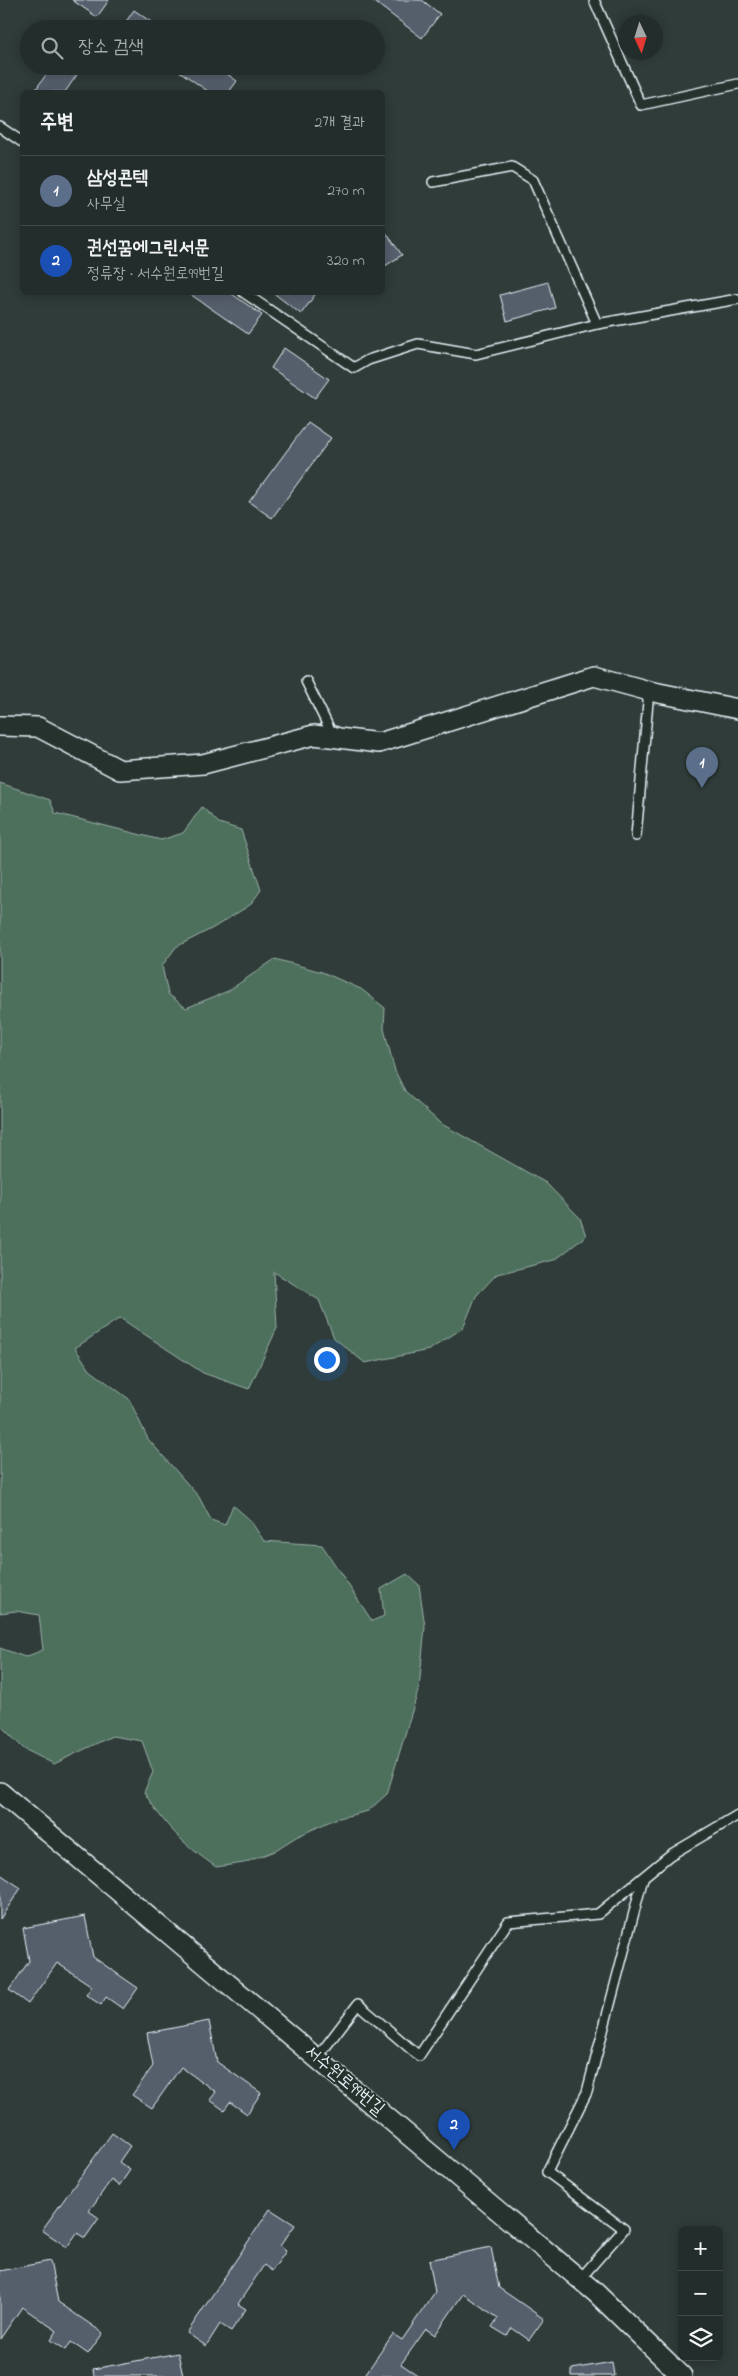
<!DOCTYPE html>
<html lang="ko">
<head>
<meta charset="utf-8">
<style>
	body { margin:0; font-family:"Indie Flower","Poor Story",sans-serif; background:#2f3938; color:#f1f3f6 }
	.controls { position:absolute; right:15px; bottom:15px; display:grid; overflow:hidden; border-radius:8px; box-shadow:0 2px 12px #0003 }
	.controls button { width:45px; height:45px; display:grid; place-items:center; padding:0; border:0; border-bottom:1px solid #404948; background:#232d2c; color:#f1f3f6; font:25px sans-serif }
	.compass { position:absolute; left:618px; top:15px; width:45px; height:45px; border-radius:50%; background:#232d2c; box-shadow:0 2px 12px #0003; rotate:176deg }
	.you { position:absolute; left:326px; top:1359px; width:18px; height:18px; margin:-12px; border:4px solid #fff; border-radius:50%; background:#1a73e8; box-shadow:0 0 0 8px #1a73e833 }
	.badge { display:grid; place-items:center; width:32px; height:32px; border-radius:50%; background:#ea580c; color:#fff; font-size:16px; font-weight:700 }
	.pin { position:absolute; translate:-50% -41px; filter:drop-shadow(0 1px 2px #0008) }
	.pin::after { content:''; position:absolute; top:26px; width:18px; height:15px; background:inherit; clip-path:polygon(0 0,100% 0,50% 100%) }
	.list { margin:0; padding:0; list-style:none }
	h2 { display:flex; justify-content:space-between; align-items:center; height:65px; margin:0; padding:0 20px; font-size:21px }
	h2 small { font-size:16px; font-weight:400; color:#a3a8a9 }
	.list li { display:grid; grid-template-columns:32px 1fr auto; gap:15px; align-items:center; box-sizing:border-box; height:70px; padding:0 20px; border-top:1px solid #404948 }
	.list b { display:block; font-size:19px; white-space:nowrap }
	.list p { margin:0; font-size:16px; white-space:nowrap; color:#a3a8a9 }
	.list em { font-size:16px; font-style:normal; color:#a3a8a9 }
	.icon { flex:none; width:28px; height:28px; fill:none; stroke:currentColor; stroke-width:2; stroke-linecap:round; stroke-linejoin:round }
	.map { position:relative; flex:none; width:738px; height:2376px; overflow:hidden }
	.search { position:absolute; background:#232d2c; box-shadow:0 2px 12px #0003; left:20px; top:20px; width:365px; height:55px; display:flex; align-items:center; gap:12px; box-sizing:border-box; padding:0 18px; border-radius:28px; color:#a3a8a9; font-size:19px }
	.panel { position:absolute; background:#232d2c; box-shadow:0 2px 12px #0003; left:20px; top:90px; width:365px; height:205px; border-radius:8px }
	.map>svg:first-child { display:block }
	.green { fill:#4e705b; stroke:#9bb0aa }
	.building { fill:#545e6c; stroke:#e8f1f8 }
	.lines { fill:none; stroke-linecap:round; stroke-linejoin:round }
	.service-casing { stroke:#e8f1f8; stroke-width:12 }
	.minor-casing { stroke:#e8f1f8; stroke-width:22 }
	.service { stroke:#26332d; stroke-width:9 }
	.minor { stroke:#26332d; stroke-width:19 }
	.labels { text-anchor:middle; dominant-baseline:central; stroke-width:4; stroke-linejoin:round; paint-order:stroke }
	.street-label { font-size:18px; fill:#e8f1f8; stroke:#26332d }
</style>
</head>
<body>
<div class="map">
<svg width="738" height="2376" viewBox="0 0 738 2376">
	<rect width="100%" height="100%" fill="#2f3c3a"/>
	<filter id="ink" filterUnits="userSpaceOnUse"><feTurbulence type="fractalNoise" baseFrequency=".02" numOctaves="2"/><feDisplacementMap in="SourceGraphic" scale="10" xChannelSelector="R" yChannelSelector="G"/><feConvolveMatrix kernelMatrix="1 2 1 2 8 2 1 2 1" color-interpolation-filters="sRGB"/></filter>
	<g filter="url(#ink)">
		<path class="green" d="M0,783l50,17 5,13 106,27 22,-7 19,-26 17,16 22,7 20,60 -11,15 -37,23 -37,19 -14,19 6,28 18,14 42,-17 47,-32 47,13 39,17 24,19 -1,21 11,42 10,20 35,32 106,60 34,35 6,18 -31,24 -58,14 -21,22 -13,32 -34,22 -64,13 -31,-25 -15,-38 -45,-28 3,56 -28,61 -46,-16 -83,-55 -45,30 15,22 39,29 19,40 51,58 12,23 14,5 8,-20 17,15 14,21 58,4 50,76 12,-5 -3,-27 26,-15 12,11 6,42 -6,61 -32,106 -19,17 -33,8 -39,18 -22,14 -30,12 -28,4c-34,-24 -50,-40 -72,-75l9,-20 -11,-31 -30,-5 -58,28 -30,-15 -24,-24v-77l25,9 18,-7 -4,-35 -23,-4 -16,2z"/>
		<g class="building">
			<polygon points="72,0 109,0 97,17"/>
			<polygon points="372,0 422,0 440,14 422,38"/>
			<polygon points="134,10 161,29 121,29"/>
			<polygon points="52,66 83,66 65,92 34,92"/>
			<polygon points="172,66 216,66 237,81 229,92 209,92"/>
			<polygon points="382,227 402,255 382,268"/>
			<polygon points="548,282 555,308 507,321 500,295"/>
			<polygon points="187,292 229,292 262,315 248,334"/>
			<polygon points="272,292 317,292 301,314"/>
			<polygon points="284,348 329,379 315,398 271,368"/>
			<polygon points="308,422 331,438 272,518 249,502"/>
			<polygon points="0,1874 21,1888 0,1919"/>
			<polygon points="85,1916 93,1957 138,1988 123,2009 106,1997 101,2005 86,1995 92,1986 57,1963 28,2004 9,1990 29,1961 23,1928"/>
			<polygon points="209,2021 217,2062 261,2093 247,2114 230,2102 224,2110 210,2100 216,2092 181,2067 152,2108 132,2095 153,2066 147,2033"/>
			<polygon points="112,2133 130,2146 119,2162 130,2170 119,2186 111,2180 89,2211 99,2218 85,2238 77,2233 67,2247 42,2230"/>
			<polygon points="270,2209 295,2225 280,2246 286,2251 272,2271 264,2265 238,2304 246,2309 231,2331 220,2324 206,2346 187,2333"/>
			<polygon points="491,2247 499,2288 544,2319 529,2340 512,2328 507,2336 492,2327 498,2318 463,2294 435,2335 426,2329 401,2364 419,2376 364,2376 393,2334 402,2340 435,2292 429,2260"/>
			<polygon points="50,2261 58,2302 103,2333 88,2354 71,2342 66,2350 51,2340 57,2331 22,2307 0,2339 0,2271"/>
			<polygon points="178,2353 183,2376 94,2376 93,2369"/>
			<polygon points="612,2362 614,2376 572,2376 572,2369"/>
		</g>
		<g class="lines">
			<g class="service-casing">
				<g id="service">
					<polyline points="594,0 641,105 738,84"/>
					<polyline points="0,127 22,142"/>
					<polyline points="433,182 512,167 533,180 597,324"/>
					<polyline points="243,292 354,368 368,360 418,344 476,354 597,324 738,299"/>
					<polyline points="306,681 330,730 337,732"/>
					<polyline points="636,836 649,691"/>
					<polyline points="317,2058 358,2004 419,2056 508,1922 598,1914 670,1855 738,1815"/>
					<polyline points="580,2279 624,2229 547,2172 587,2092 643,1878"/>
				</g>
			</g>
			<g class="minor-casing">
				<g id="minor">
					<polyline points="0,726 38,727 120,770 203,764 314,735 379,743 594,676 649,691 738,709"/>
					<polyline points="0,1792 596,2293 682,2376"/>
				</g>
			</g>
			<use href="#service" class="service"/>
			<use href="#minor" class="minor"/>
		</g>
	</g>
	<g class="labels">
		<g class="street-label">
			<text transform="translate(344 2081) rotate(40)">서수원로99번길</text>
		</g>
	</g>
</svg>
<div class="controls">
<button>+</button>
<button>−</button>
<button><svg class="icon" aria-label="layers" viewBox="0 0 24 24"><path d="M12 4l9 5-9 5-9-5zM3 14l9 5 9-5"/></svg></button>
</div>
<svg class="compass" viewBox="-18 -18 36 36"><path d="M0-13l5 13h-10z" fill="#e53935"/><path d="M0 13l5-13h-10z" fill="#a3a8a9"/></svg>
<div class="you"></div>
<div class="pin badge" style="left:702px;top:788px;background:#5c6f8a">1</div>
<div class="pin badge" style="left:454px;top:2150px;background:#1a4fb4">2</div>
<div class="search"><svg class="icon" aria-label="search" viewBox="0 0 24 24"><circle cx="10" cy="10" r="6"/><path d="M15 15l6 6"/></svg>장소 검색</div>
<section class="panel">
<h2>주변<small>2개 결과</small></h2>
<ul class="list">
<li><span class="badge" style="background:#5c6f8a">1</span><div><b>삼성콘텍</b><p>사무실</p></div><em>270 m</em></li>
<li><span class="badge" style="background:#1a4fb4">2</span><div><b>권선꿈에그린서문</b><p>정류장 · 서수원로99번길</p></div><em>320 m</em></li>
</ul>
</section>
</div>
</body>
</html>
